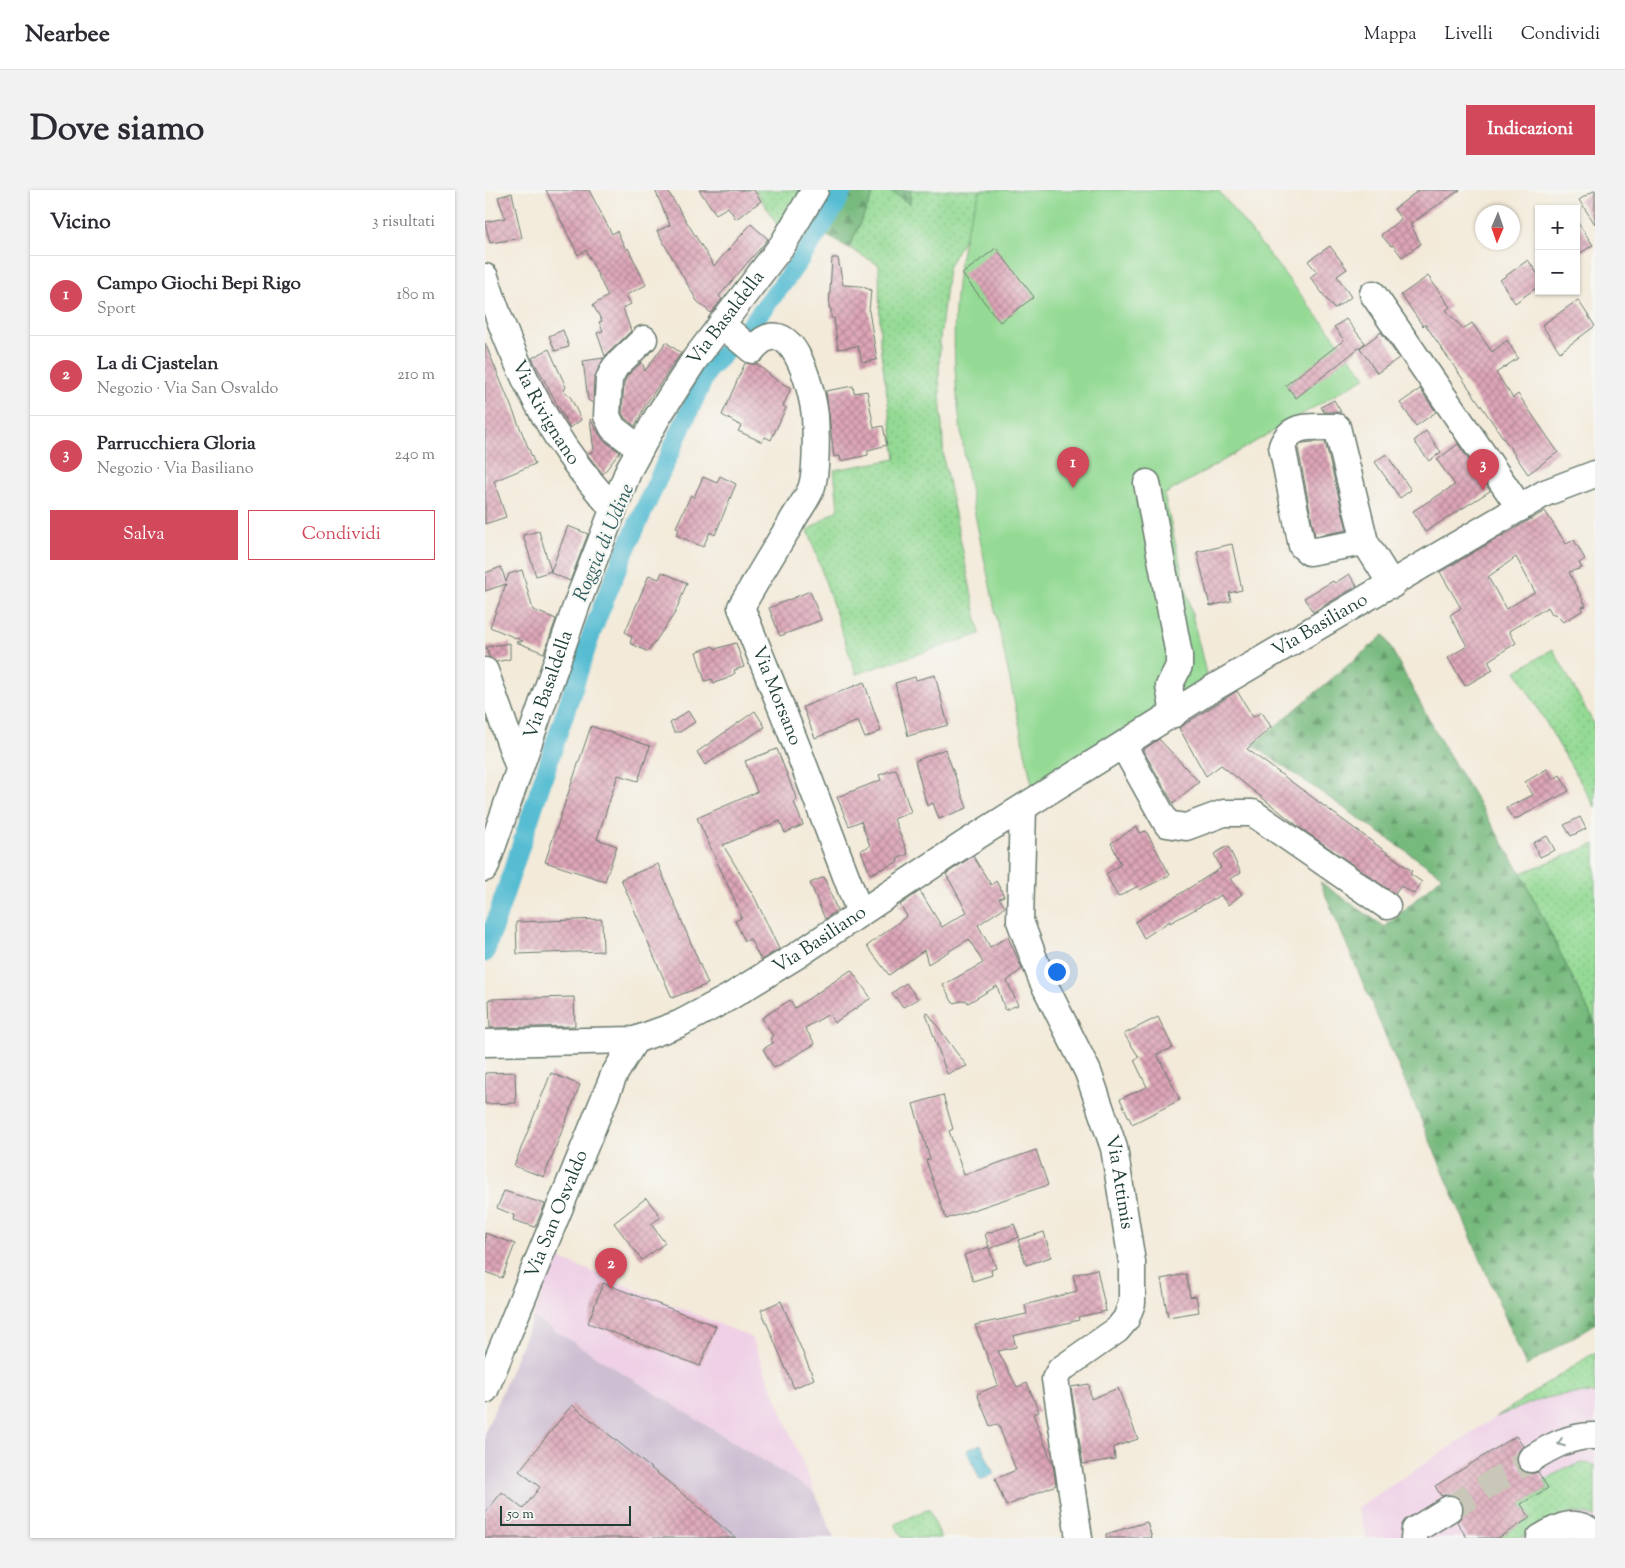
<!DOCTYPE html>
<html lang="it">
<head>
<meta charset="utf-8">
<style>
	body { margin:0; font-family:"Sorts Mill Goudy",serif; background:#f2f2f3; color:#2b2b33 }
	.controls { position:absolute; right:15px; top:15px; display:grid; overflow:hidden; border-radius:0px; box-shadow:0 1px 4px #0004 }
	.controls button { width:45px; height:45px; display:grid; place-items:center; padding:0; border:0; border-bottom:1px solid #e1e1e2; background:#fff; color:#2b2b33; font:25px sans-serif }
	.compass { position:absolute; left:990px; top:15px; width:45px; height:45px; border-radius:50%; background:#fff; box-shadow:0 1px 4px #0004; rotate:182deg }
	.scale { position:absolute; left:15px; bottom:12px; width:131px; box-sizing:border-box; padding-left:5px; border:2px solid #1f3d34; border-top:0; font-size:14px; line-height:18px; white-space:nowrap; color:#1f3d34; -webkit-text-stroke:4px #f6f6f2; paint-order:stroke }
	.you { position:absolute; left:571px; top:781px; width:18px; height:18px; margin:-12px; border:4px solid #fff; border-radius:50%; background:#1a73e8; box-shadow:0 0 0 8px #1a73e833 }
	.badge { display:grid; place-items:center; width:32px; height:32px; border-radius:50%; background:#d1495b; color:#fff; font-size:16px; font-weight:700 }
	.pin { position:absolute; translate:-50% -41px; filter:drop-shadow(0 1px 2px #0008) }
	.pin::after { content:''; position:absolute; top:26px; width:18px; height:15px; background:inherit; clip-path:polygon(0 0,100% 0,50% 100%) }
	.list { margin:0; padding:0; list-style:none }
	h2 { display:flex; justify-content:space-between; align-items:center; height:65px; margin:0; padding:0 20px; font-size:21px }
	h2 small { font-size:16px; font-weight:400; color:#7c7c81 }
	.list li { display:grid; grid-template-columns:32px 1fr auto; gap:15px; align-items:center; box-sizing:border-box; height:80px; padding:0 20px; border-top:1px solid #e1e1e2 }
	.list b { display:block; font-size:19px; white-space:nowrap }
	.list p { margin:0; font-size:16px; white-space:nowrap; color:#7c7c81 }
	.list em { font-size:16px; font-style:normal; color:#7c7c81 }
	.actions { display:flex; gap:10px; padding:15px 20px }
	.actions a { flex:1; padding:11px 0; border:1px solid #d1495b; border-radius:0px; text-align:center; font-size:18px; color:#d1495b }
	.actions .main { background:#d1495b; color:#fff }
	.map { position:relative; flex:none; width:1110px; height:1348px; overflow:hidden; border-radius:0px }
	header { display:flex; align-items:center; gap:30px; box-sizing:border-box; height:70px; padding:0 25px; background:#fff; border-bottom:1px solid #e1e1e2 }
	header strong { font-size:24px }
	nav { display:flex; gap:28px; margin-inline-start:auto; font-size:18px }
	.intro { display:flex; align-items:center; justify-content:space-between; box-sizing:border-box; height:120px; padding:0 30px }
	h1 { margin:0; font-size:35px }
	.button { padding:12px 22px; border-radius:0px; background:#d1495b; color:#fff; font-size:18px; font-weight:700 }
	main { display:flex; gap:30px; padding:0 30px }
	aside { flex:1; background:#fff; border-radius:0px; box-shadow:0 1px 4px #0004 }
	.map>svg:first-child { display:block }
	.built { fill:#efd0e6 }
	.industrial { fill:#cdbed2 }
	.green { fill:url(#green-dots); stroke:#5a8c64 }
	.forest { fill:url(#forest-firs); stroke:#4b7c59 }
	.pitch { fill:#94da94; stroke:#5a8c64 }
	.water { fill:url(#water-ripples); stroke:#3a7c83 }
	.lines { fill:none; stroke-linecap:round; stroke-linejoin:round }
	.canal { stroke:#55bcd2; stroke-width:19 }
	.building { fill:url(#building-cross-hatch); fill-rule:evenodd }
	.minor-tunnel { stroke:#c9c7b8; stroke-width:26; stroke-dasharray:26 13; stroke-linecap:butt }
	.minor-casing { stroke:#697a6e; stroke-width:29 }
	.minor { stroke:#fff; stroke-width:26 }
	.oneway { stroke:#8f9e9a }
	.labels { text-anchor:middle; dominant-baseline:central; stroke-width:4.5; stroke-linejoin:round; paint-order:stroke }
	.street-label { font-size:19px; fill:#1f3d34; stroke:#f6f6f2 }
	.water-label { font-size:20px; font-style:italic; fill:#2c5d5c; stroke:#f6f6f2 }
</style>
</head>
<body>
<header>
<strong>Nearbee</strong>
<nav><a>Mappa</a><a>Livelli</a><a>Condividi</a></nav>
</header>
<div class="intro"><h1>Dove siamo</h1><a class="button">Indicazioni</a></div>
<main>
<aside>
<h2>Vicino<small>3 risultati</small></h2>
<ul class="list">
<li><span class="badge">1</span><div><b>Campo Giochi Bepi Rigo</b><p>Sport</p></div><em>180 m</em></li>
<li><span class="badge">2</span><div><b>La di Cjastelan</b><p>Negozio · Via San Osvaldo</p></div><em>210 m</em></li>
<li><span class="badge">3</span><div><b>Parrucchiera Gloria</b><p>Negozio · Via Basiliano</p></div><em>240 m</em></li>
</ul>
<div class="actions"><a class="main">Salva</a><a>Condividi</a></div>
</aside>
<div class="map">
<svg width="1110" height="1348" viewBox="0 0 1110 1348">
	<defs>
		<pattern id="green-dots" width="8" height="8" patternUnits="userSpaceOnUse" patternTransform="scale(1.25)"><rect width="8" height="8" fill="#94da94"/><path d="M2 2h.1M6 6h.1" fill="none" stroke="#7fbc80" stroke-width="1.8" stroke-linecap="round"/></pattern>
		<pattern id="forest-firs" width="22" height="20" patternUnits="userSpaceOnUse" patternTransform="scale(1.25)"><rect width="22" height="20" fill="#77ba7e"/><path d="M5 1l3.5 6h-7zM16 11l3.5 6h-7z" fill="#619868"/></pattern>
		<pattern id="water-ripples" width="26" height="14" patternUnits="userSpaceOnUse" patternTransform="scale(1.25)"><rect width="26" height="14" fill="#55bcd2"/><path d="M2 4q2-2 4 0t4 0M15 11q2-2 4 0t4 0" fill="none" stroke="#469aab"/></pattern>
		<pattern id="building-cross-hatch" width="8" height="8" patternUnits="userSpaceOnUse" patternTransform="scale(1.25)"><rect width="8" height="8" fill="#dda5b8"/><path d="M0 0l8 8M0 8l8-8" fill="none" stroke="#b38896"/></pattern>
	</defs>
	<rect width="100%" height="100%" fill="#f6f6f2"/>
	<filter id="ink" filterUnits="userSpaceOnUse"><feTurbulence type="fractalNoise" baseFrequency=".02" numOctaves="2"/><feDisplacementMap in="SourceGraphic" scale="10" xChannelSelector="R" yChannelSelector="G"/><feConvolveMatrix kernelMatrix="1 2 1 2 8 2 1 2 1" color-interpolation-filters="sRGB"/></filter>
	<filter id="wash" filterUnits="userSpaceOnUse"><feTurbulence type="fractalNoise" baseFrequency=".0096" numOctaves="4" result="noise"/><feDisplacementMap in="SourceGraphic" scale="20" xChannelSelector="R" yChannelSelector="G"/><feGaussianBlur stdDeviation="1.12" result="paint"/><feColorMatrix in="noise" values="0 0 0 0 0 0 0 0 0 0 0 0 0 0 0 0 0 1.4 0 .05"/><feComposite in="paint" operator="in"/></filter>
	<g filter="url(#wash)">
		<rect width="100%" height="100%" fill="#f3ead9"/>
		<g class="built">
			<polygon points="71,1067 266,1147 330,1303 48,1127"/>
			<polygon points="1110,1162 1110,1348 882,1348 872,1318"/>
		</g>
		<polygon class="industrial" points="48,1127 330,1303 349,1348 0,1348 0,1242"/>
		<g class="green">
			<polygon points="270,0 317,0 295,39"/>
			<polygon points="341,0 348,0 331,39 323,35"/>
			<polygon points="390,0 404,0 425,14 425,0 496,0 479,48 463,78 455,149 454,185 459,271 495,444 371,484 323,340 353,319 349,280 411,269 395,155 394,75 364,58"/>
			<polygon points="1068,459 1110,536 1110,617 1031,481"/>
			<polygon points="1110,654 1110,834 1036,683"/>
			<path d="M1110,1162v42c-37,-4 -66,9 -99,23z"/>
			<path d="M1098,1273l12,2v52c-33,-13 -46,9 -73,20 -6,1 -17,1 -24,1l32,-20 -9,-14 27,-16 -4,-7 21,-13z"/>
			<polygon points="444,1319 456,1348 417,1348 410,1334"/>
		</g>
		<g class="forest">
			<polygon points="364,0 390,0 364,58 339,44 356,19"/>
			<polygon points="404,0 425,0 425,14"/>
			<polygon points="899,445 951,543 1036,683 1110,834 1110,1134 1041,1176 835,692 900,737 957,686 768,555"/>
		</g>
		<path class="pitch" d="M496,0h237l148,187 -202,118 43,183 -175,107c-14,-68 -29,-136 -43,-204 -24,-111 -49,-228 -25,-341 3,-17 11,-34 17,-50z"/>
		<polygon class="water" points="496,1254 509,1284 495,1290 482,1260"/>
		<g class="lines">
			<polyline class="canal" points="0,763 108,439 136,370 223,180 262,139 299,92 325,55 351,15 358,0"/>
		</g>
		<g id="blocks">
			<g class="building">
				<polygon points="61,0 104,0 127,44 132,41 141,60 143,58 161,95 141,105 146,114 138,118 146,141 120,166 112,143 118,141 114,132 117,131 108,115 123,106 101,60 93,65"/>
				<polygon points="170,0 182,0 229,76 266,34 283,49 234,106 237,109 226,123 212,111 172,41 185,35"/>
				<polygon points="214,0 269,0 276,11 251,29 243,17 231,24"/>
				<polygon points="934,0 975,0 925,34 936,54 917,67 908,55 906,56 896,45 916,29 909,19"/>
				<polygon points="1110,0 1110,34 1094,10"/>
				<polygon points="27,3 37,48 5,53 0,32 20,28 13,7"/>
				<polygon points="1091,30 1108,55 1091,66"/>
				<polygon points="845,56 862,79 852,86 866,107 849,119 825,87 832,82 823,71"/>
				<polygon points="511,58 549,107 515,132 477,84"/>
				<polygon points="347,68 353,68 358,95 375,96 386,100 384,121 392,170 377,172 373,156 353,159 349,128 346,128 346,119 344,118"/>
				<polygon points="1043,70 1054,86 1054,96 1030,113 1015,90"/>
				<polygon points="943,86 965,117 961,120 978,139 987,133 1007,162 1022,150 1033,168 1011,183 1028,208 1033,204 1073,262 1043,284 940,134 938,136 916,105"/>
				<polygon points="1093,110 1110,136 1075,162 1057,135"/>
				<polygon points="861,129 880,153 811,208 801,195 859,150 849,137"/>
				<polygon points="78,140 84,157 70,161 64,146"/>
				<polygon points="896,142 914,168 892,183 875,158"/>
				<polygon points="181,152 196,163 161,214 150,236 140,228 137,223 139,193 142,186 157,172 160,181"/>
				<polygon points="0,153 50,274 9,291 21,327 0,334"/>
				<polygon points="64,159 81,197 79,200 86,208 96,230 85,238 47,168"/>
				<polygon points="119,168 109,188 108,213 103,210 98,171"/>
				<polygon points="260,173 272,174 292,191 306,198 298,216 301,218 286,250 280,247 277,252 253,241 256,236 237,225"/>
				<polygon points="368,196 369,203 382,201 389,238 398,236 402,255 383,260 383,265 356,271 355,266 349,267 341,201"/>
				<polygon points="935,199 951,222 931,236 915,213"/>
				<polygon points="849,210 856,222 839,222 836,217"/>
				<polygon points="105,229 118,250 135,262 118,284 102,264 109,261"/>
				<polygon points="941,241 956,262 944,271 929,251"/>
				<polygon points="828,252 840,252 862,340 830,346 813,258 818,253"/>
				<polygon points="973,254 1005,301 940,342 928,321 970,295 952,270"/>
				<polygon points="901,264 926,300 915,308 890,272"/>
				<polygon points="235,286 251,294 230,345 225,342 218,357 191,345 194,339 191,337 206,305 209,307 218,287 232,293"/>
				<path d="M1060,321l21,33 8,-4 11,19 -6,4 3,5 -13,4 17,34 -4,1v4l-19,11 -8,-8h-3l-4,-7 -39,24 7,12 -28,18 5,9 -28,16 -17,-28 19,-12 -17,-31 11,-7 -21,-36zM1031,367l19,35 -29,17 -18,-32z"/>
				<polygon points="83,336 103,344 85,391 66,383 66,381 51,386 38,345 54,341 66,381"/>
				<polygon points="747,354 757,400 744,403 746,411 725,416 712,362"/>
				<polygon points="16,377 21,392 24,384 37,380 48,420 71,429 59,463 31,452 38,451 5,437 21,394 0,401 0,383"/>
				<polygon points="177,382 202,393 190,423 163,462 145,453 147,447 140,442 164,385 174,389"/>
				<polygon points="864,384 872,396 828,422 819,408 848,391 850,393"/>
				<polygon points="325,401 336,430 295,446 284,418"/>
				<polygon points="25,453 25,469 11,472 4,467 1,457"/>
				<polygon points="251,453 259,477 249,480 250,483 241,489 229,493 227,489 220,491 211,462 228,456 230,459"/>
				<polygon points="450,485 463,535 423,546 410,493 430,487 431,490"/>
				<polygon points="379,492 396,541 380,548 373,531 330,548 318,517"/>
				<polygon points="752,501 768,527 777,522 786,537 762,559 927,681 925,684 937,692 929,704 916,696 910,704 814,637 736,575 721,586 694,538"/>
				<polygon points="203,521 210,532 195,542 189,542 185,533"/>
				<polygon points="270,521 280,537 220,575 212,562"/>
				<polygon points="106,536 165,556 153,591 133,585 112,649 132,656 120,691 60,672"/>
				<polygon points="674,549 714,592 688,613 658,560"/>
				<polygon points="292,559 312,610 309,612 318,635 300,643 295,631 238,655 270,708 294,759 276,770 265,749 260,751 250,731 256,728 252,715 212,628 272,602 260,571"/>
				<polygon points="460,559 482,618 454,629 448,613 442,616 430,571"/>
				<polygon points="411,579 426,622 409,629 423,664 412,669 413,672 385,684 376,660 385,656 376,631 364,636 352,607 396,590 394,585"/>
				<polygon points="1062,579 1068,590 1075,585 1084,601 1029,630 1021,618 1048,605 1040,592"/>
				<polygon points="1095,627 1101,639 1086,646 1079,635"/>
				<polygon points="652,636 655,643 661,641 685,685 655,700 653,696 633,707 621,684 636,674 626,653"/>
				<polygon points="1062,646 1070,660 1055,667 1048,653"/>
				<polygon points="743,656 756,683 745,689 757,704 743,715 736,705 685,733 685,731 659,748 650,732 736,678 729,664"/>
				<polygon points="488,666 506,695 511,691 519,706 514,708 520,717 493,735 505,757 523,747 537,779 522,791 533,815 520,820 512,796 483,813 481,810 468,813 458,795 498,773 484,749 443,774 439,760 404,785 382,756 422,726 415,715 435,701 457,737 482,722 461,684"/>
				<polygon points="173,674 223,794 187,808 136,689"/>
				<polygon points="339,687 352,720 340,729 325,693"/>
				<polygon points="117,729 118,761 32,764 31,732"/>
				<polygon points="366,780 386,808 349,833 344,824 320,838 330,854 289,878 278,859 288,853 285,848 288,846 277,828 305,810 310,818"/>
				<polygon points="421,793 433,809 418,817 407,803"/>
				<polygon points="89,807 90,836 5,838 4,809"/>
				<polygon points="443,823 471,862 482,876 462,884 441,824"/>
				<polygon points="673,827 688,858 672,864 695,910 647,934 635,909 662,897 649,870 654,867 639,844"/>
				<polygon points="30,882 31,913 0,914 0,883"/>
				<polygon points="66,883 95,895 59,987 29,976"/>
				<polygon points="458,905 468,939 464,941 479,985 551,960 563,995 461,1029 441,970 445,969 428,914"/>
				<polygon points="19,1001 60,1014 50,1037 28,1030 29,1025 12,1018"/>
				<polygon points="161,1008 176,1027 166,1034 180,1053 157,1070 129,1033"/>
				<polygon points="529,1034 534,1047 504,1059 511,1078 506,1080 507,1085 488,1091 479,1065 504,1057 500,1044"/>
				<polygon points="559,1042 566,1067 541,1075 533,1050"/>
				<polygon points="0,1043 30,1054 17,1088 0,1082"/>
				<polygon points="612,1079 621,1121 593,1127 594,1130 528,1146 531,1157 513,1161 532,1197 542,1193 554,1222 548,1224 568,1275 571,1295 521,1316 510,1289 531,1280 513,1234 505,1236 492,1204 513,1195 490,1135 542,1124 540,1115 592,1101 588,1085"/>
				<polygon points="701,1084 705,1107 711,1106 714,1122 683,1127 676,1089"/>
				<polygon points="118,1093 231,1136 215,1176 103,1133"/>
				<polygon points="296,1111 329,1189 309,1198 276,1120"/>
				<polygon points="604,1194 606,1209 633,1198 653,1249 629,1257 630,1269 598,1274 586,1197"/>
				<polygon points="87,1215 182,1291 251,1348 0,1348 0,1323 17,1302 38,1319 55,1297 34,1281"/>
				<polygon points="1031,1246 1038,1256 1033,1262 1031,1269 1033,1276 1039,1282 1046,1284 1053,1282 1063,1298 1036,1314 1045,1328 1013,1348 982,1348 972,1332 977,1326 979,1319 977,1312 971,1306 963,1304 956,1306 950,1296"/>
				<polygon points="662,1332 667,1348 621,1348 621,1344"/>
			</g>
		</g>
	</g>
	<g filter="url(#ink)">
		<use href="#blocks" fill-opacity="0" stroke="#697a6e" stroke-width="1"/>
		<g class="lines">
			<polyline class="minor-tunnel" points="964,1319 1046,1269"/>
			<g class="minor-casing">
				<g id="minor">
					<path id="s1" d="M0,87c21,66 50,132 92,188 11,15 24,29 36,44"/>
					<polyline points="888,104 1035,318"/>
					<path id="s2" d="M236,134l31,26c39,-46 60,38 63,66 1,17 2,57 -4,73 -5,12 -15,24 -21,36 -17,27 -33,54 -49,82l56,140 63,166"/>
					<polyline points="155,259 128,238 122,226 124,189 130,177 159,149"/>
					<polyline points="662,293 694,465 694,476 684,496 689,524"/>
					<path d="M880,352l-56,10 -7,-6 -20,-100c10,-25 32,-18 55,-19l28,115 27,43"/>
					<polyline points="0,481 34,578"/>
					<polyline points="638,555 682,634 701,637 739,623 768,623 902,716"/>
					<path id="s3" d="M538,618l-3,113 22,59 46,92 26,76 18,114v41l-6,16 -9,11 -57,40 -5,9 24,159"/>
					<path id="s4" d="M0,678l93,-267 51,-132 29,-53 37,-57 88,-115 32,-54"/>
					<path id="s5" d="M0,853l150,-3 44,-16 49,-26 68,-42 167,-111 247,-155 335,-197 50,-19"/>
					<path id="s6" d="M0,1200l129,-315 21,-35"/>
					<path d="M1046,1269c19,-12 40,-24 64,-23"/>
					<polyline points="929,1348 930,1340 964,1319"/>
					<path d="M1055,1348c19,-12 36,-21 55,-3"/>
				</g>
			</g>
			<use href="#minor" class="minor"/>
		</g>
		<defs><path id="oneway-chevron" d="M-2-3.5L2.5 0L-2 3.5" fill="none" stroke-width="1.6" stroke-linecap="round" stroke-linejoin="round" transform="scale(1.25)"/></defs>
		<use class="oneway" href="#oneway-chevron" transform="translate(1076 1253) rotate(159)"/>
	</g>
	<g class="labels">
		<g class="street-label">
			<text stroke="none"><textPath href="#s4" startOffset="604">Via Basaldella</textPath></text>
			<text stroke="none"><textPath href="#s1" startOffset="149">Via Rivignano</textPath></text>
			<text stroke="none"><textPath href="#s5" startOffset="952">Via Basiliano</textPath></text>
			<text stroke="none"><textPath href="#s4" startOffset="194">Via Basaldella</textPath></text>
			<text stroke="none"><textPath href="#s2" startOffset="468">Via Morsano</textPath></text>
			<text stroke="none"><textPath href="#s5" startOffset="361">Via Basiliano</textPath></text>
			<text stroke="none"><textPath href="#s3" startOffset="394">Via Attimis</textPath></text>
			<text stroke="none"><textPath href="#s6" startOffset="190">Via San Osvaldo</textPath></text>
		</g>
		<g class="water-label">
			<text transform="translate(120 353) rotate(-67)">Roggia di Udine</text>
		</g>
	</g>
</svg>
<div class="controls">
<button>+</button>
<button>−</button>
</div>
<svg class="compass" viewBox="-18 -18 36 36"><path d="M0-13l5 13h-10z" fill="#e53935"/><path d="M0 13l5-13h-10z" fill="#7c7c81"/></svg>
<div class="scale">50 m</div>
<div class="you"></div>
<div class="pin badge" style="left:588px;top:298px">1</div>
<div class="pin badge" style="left:126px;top:1099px">2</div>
<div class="pin badge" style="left:998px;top:300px">3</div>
</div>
</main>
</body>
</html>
